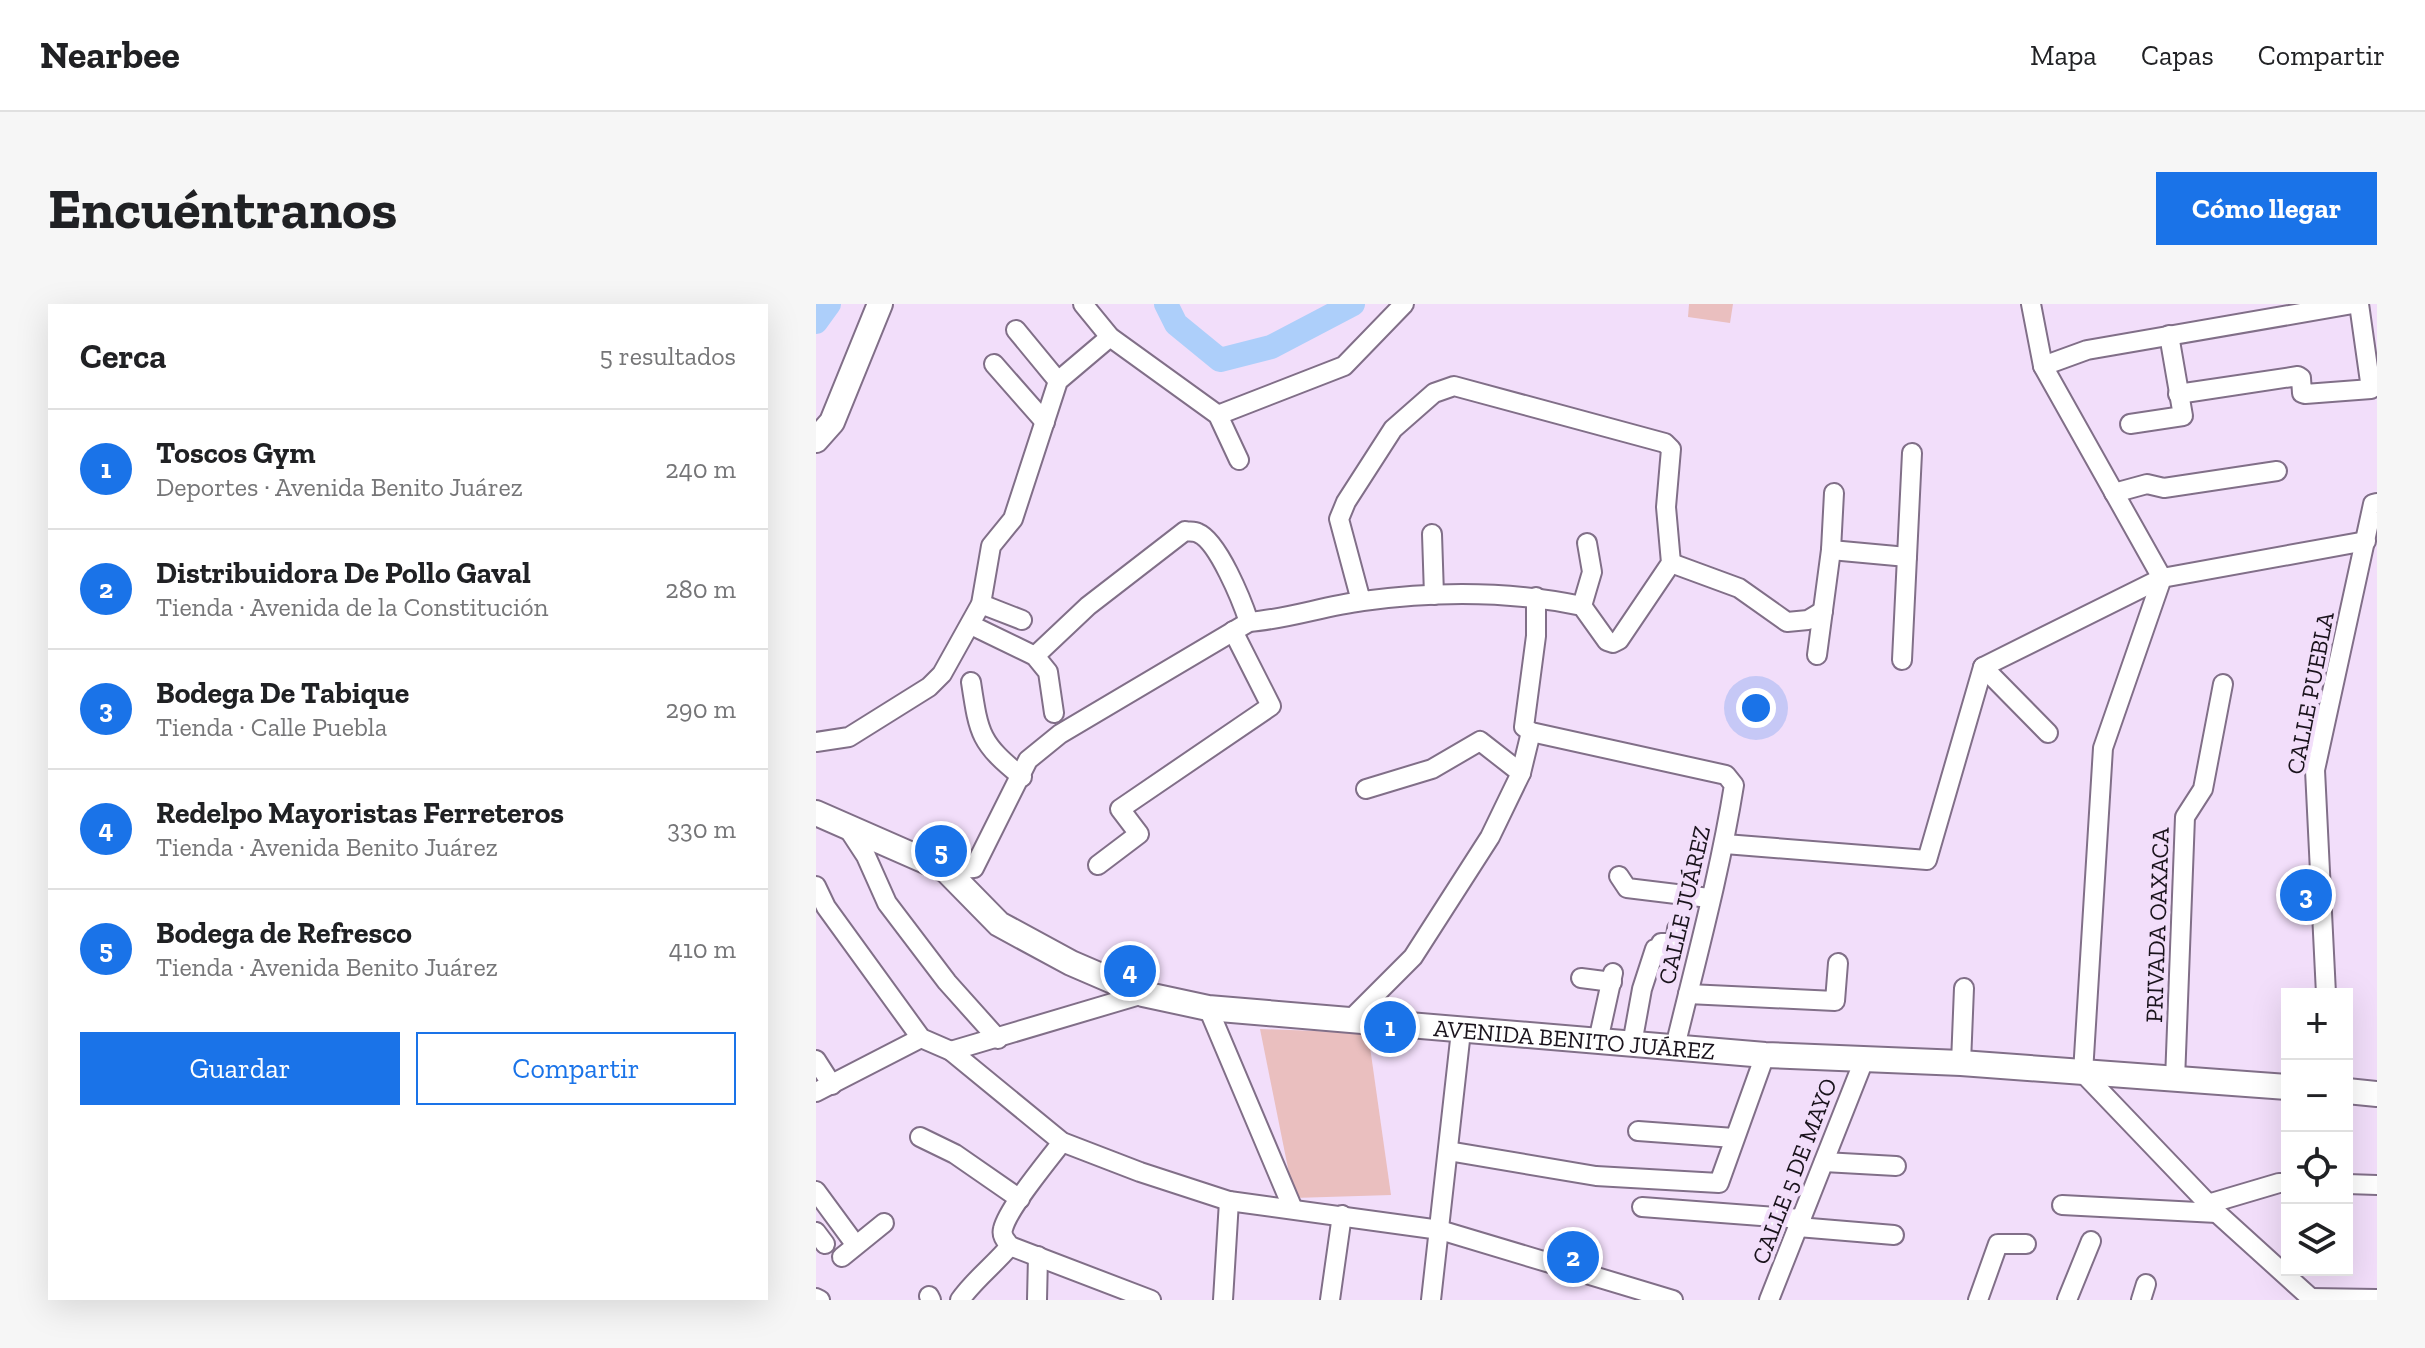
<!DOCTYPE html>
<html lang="es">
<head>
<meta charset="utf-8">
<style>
	body { margin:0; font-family:"Zilla Slab",serif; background:#f6f6f6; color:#202124 }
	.controls { position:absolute; right:24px; bottom:24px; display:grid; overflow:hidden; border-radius:0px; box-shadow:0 8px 32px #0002 }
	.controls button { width:72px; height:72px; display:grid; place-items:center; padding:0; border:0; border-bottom:2px solid #e0e0e0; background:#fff; color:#202124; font:40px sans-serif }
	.you { position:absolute; left:940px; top:404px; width:28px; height:28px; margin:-20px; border:6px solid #fff; border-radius:50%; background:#1a73e8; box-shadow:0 0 0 12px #1a73e833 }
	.badge { display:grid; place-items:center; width:52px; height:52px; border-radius:50%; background:#1a73e8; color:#fff; font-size:26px; font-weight:700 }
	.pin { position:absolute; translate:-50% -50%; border:4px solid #fff; box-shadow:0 2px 8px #0006 }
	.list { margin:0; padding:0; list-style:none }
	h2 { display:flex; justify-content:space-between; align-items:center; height:104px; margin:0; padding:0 32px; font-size:34px }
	h2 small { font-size:26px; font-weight:400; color:#757577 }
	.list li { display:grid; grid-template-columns:52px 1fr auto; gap:24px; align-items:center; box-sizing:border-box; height:120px; padding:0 32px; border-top:2px solid #e0e0e0 }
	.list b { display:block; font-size:30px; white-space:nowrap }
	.list p { margin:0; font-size:26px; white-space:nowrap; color:#757577 }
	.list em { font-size:26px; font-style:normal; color:#757577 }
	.actions { display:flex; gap:16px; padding:24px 32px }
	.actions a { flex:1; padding:18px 0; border:2px solid #1a73e8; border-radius:0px; text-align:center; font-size:28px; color:#1a73e8 }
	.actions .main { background:#1a73e8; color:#fff }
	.icon { flex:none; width:44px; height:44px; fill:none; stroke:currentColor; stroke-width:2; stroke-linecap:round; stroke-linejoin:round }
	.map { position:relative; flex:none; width:1561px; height:996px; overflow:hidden; border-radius:0px }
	header { display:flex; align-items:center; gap:48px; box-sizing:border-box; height:112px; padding:0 40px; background:#fff; border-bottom:2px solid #e0e0e0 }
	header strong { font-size:38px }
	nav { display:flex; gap:44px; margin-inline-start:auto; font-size:28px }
	.intro { display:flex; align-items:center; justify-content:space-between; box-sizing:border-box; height:192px; padding:0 48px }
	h1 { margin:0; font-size:56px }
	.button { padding:20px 36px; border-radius:0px; background:#1a73e8; color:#fff; font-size:28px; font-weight:700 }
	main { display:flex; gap:48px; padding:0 48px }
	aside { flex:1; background:#fff; border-radius:0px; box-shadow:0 8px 32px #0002 }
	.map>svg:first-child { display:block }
	.green { fill:#eabfbf }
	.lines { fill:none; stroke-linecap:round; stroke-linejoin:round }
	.river { stroke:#adcffa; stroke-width:24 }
	.minor-casing { stroke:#816f88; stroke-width:22 }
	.major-casing { stroke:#816f88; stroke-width:28 }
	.minor { stroke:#fff; stroke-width:18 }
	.major { stroke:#fff; stroke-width:24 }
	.labels { text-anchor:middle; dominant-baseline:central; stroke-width:8; stroke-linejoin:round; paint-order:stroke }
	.street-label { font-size:24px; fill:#1a131c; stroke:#f2defa }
</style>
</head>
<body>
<header>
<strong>Nearbee</strong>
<nav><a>Mapa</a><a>Capas</a><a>Compartir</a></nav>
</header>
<div class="intro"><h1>Encuéntranos</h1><a class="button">Cómo llegar</a></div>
<main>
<aside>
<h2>Cerca<small>5 resultados</small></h2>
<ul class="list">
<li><span class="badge">1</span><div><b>Toscos Gym</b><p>Deportes · Avenida Benito Juárez</p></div><em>240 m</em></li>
<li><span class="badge">2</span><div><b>Distribuidora De Pollo Gaval</b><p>Tienda · Avenida de la Constitución</p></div><em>280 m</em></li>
<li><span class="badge">3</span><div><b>Bodega De Tabique</b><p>Tienda · Calle Puebla</p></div><em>290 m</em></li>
<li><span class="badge">4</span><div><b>Redelpo Mayoristas Ferreteros</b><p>Tienda · Avenida Benito Juárez</p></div><em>330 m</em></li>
<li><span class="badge">5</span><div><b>Bodega de Refresco</b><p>Tienda · Avenida Benito Juárez</p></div><em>410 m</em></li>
</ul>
<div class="actions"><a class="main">Guardar</a><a>Compartir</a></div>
</aside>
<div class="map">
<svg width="1561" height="996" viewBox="0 0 1561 996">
	<rect width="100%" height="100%" fill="#f2defa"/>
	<g class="green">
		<polygon points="873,0 917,0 914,19 872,13"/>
		<polygon points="444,725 552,729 575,891 478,894"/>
	</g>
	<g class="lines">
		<g class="river">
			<polyline points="350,0 360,20 404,56 455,43 537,0"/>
			<polyline points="0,18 13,0"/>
		</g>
		<g class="minor-casing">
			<g id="minor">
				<polyline points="267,0 294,33 402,111 423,156"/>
				<polyline points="1215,0 1227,62 1346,274 1287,444 1267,769 1401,909 1497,996"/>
				<polyline points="200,26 242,77"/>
				<polyline points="178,60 229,118"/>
				<polyline points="1227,62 1271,46 1537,0"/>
				<polyline points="1362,90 1482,72 1485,74 1486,89 1489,90 1555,85 1543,0"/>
				<polyline points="402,111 528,62 588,0"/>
				<polyline points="1314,120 1367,112 1353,31"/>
				<polyline points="1298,189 1331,180 1348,184 1461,167"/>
				<polyline points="616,230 618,291"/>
				<polyline points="1015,246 1091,253"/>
				<polyline points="855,259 923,284 971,318 992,316 1007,307"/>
				<polyline points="165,300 206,316"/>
				<polyline points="766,302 776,268 771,239"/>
				<polyline points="155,321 219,352 232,368 238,409"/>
				<polyline points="1001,351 1015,246 1018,189"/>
				<path d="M219,352l53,-50 97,-75c4,1 9,0 13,2 20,8 44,68 51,89"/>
				<polyline points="1086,356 1096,149"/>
				<polyline points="1167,363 1232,429"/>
				<path d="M155,378c8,53 9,61 51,95"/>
				<path d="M715,428l195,43 8,10c-14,88 -38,175 -59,262"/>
				<polyline points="0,438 33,433 113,383 126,370 165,300 175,242 197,215 242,77 294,33"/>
				<polyline points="550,485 616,465 664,437 705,469"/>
				<polyline points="31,523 50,552 71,599 131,678 182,735"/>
				<polyline points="909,540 1111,556 1167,363 1346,274 1550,237"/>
				<polyline points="282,561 323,530 304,505 455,402 417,327"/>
				<path d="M130,566l28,-2 54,-108 32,-26 189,-112c39,-3 75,-16 114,-21 72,-10 148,-10 219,5l25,35 6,2 6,-3 52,-77 -5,-56 5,-58 -6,-6 -211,-57 -20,7 -41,36 -47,73 -7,17 22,82"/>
				<polyline points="803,572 811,584 893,594"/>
				<polyline points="0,582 10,603 105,734 135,747 246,838 324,868 413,897 624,926 857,996"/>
				<polyline points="765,674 796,678"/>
				<polyline points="872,690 1019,697 1022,659"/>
				<polyline points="1510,690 1499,466 1557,200 1561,199"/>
				<polyline points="392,704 477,905"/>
				<polyline points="533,717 597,653 674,533 705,469 715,428 708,423 720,332 720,293"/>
				<polyline points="782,737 797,669"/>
				<polyline points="816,740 826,685 839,645 845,645 845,639 859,639 861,625"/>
				<polyline points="135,747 327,690"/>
				<polyline points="0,756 16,781"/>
				<polyline points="1145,759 1148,684"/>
				<polyline points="1359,776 1369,513 1387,485 1407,380"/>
				<polyline points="0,788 105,734"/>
				<polyline points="822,827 918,834"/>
				<polyline points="104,833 139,850 204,895"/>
				<path d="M246,838c-14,19 -54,66 -59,87 -2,7 3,12 7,17l141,54"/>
				<polyline points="632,847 780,872 903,879 949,751"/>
				<polyline points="1008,858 1080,862"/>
				<polyline points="1531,880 1561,881"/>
				<polyline points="0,887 39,940"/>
				<polyline points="1392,900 1463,879 1471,879"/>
				<polyline points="1246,901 1401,909"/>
				<polyline points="826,903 986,915"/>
				<polyline points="982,923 1078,931"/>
				<polyline points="0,928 9,940"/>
				<polyline points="26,953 68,919"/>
				<polyline points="113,992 115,996"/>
				<polyline points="0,994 4,996"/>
				<polyline points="1495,994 1561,995"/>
				<path d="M144,996c14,-20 34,-35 50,-54"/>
				<polyline points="221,996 222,952"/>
				<polyline points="407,996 413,897"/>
				<polyline points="514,996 526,911"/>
				<polyline points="615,996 645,727"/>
				<polyline points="953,996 1048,756"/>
				<polyline points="1162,996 1182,940 1210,940"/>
				<polyline points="1251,996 1275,937"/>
				<polyline points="1325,996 1330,980"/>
			</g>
		</g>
		<g class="major-casing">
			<g id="major">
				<polyline points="0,136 16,118 64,0"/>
				<path id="s1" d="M0,509l130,57 53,54 72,39 72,31 65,14 557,47 196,8 326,24"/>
				<polyline points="1531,787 1561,790"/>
			</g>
		</g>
		<use href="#minor" class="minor"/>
		<use href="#major" class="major"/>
	</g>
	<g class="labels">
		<g class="street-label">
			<text transform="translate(1494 389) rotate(-79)">CALLE PUEBLA</text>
			<text transform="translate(868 601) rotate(-77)">CALLE JUÁREZ</text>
			<text transform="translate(1341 621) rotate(-88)">PRIVADA OAXACA</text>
			<text stroke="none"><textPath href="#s1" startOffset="812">AVENIDA BENITO JUÁREZ</textPath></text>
			<text transform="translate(978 867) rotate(-69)">CALLE 5 DE MAYO</text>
		</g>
	</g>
</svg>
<div class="controls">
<button>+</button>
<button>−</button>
<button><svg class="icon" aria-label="locate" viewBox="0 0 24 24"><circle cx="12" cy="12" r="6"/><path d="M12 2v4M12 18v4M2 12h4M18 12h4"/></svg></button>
<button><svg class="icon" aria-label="layers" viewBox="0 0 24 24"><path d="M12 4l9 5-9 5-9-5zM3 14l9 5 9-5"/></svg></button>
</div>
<div class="you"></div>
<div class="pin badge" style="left:574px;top:723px">1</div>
<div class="pin badge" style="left:757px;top:953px">2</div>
<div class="pin badge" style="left:1490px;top:591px">3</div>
<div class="pin badge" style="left:314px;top:667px">4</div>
<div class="pin badge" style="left:125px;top:547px">5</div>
</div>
</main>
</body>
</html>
